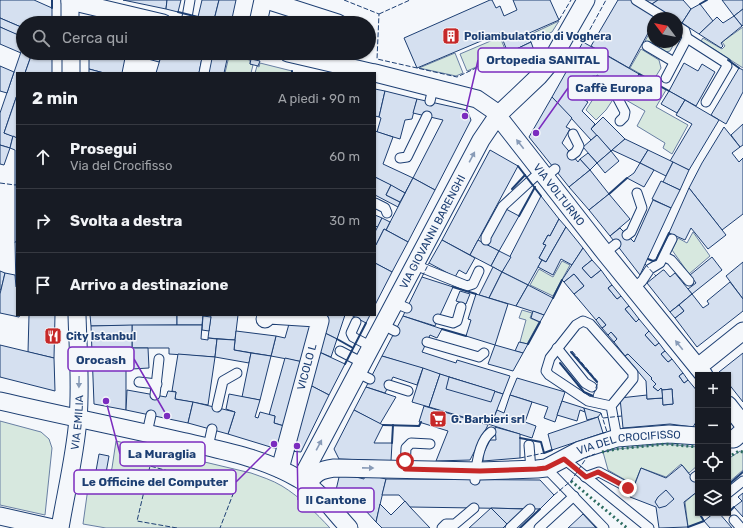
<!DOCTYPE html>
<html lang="it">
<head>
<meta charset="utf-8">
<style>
	body { margin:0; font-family:Rubik,sans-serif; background:#20242c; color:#f1f3f6 }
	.controls { position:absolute; right:12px; bottom:12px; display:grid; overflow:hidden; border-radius:0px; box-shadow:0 1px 3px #0004 }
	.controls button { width:36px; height:36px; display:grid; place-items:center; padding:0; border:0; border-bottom:1px solid #363941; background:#171b24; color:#f1f3f6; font:20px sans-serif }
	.compass { position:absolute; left:647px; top:12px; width:36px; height:36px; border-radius:50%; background:#171b24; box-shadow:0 1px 3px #0004; rotate:302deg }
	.stop { position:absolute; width:12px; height:12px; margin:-9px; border:3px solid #c62828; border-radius:50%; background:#fff }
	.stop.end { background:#c62828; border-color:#fff; box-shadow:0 1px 4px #0008 }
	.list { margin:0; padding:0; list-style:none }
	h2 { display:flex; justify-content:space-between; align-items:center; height:52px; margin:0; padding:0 16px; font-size:17px }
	h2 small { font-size:13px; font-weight:400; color:#9ea1a6 }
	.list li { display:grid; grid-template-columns:26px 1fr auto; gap:12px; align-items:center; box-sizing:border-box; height:64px; padding:0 16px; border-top:1px solid #363941 }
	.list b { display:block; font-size:15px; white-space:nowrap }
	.list p { margin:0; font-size:13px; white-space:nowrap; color:#9ea1a6 }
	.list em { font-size:13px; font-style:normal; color:#9ea1a6 }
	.icon { flex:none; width:22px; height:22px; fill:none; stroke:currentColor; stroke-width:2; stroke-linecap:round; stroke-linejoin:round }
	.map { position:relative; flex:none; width:743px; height:528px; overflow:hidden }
	.search { position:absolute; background:#171b24; box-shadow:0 1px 3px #0004; left:16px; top:16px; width:360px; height:44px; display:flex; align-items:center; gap:10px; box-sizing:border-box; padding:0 14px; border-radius:22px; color:#9ea1a6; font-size:15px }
	.panel { position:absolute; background:#171b24; box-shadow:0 1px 3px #0004; left:16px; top:72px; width:360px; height:244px; border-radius:0px }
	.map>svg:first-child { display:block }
	.green { fill:#d7e8df; stroke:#687fa3 }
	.building { fill:#d5e0f0; stroke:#1d3f73 }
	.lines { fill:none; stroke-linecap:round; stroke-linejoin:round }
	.service-casing { stroke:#1d3f73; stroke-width:11 }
	.minor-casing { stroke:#1d3f73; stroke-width:19 }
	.service { stroke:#f4f7fb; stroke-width:9 }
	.minor { stroke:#f4f7fb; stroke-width:17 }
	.hedge { stroke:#2c6c60; stroke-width:3; stroke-dasharray:2 3; stroke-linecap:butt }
	.fence { stroke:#1d3f73; stroke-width:1; stroke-dasharray:5 2; stroke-linecap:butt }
	.wall { stroke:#1d3f73; stroke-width:2 }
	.oneway { fill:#889bb7 }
	.route { stroke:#c62828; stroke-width:5 }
	.labels { text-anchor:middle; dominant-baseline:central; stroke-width:3; stroke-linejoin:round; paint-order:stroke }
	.poi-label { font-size:11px; font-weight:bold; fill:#1d3f73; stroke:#f4f7fb; text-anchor:start }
	.street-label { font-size:11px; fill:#1d3f73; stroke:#f4f7fb }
	.leader { fill:none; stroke:#7b2cbf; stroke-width:1.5 }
	.callout-dot { fill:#7b2cbf; stroke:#f4f7fb; stroke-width:1.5 }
	.callout { fill:#f4f7fb; stroke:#7b2cbf; stroke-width:1.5 }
	.callout-label { font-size:12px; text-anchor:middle; font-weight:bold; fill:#1d3f73 }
</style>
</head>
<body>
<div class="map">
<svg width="743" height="528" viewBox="0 0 743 528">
	<rect width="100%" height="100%" fill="#f4f7fb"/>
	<g class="green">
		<polygon points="559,21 552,32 532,41 529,35"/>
		<polygon points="653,27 653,42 675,42 670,51 666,52 645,41"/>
		<polygon points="743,27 743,68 701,41 703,38 722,49 725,46 722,42"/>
		<polygon points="500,37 507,54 467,71 460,54"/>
		<polygon points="641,49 659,60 661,68 653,81 630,68"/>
		<polygon points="455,53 463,73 456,76 419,68"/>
		<polygon points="229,56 250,60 250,64 253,65 251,73 225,73"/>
		<polygon points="260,63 292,71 292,73 255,73 257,66 259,67"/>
		<polygon points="640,76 666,90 656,107 688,125 672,154 663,148 665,143 637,126 645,111 626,100"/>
		<polygon points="594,86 614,98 606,110 596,120 586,110 593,99 588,95"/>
		<polygon points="693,232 710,256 689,274 672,250 678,238 687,243"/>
		<polygon points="562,261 570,265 553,296 530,285 539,269 553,277"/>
		<polygon points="522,310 532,313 530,318 539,322 527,344 520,342 526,320 519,318"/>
		<polygon points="0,421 41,432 49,439 52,448 45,515 0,505"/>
		<path d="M116,441l135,32c11,4 21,7 31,13 18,11 34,27 48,42h-224l-23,-4 5,-36 10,-8 11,-3 3,-9z"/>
		<polygon points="665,444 698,447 698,465 689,473 681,464 666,477 641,468 634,485 608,470 603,452 617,449"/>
		<polygon points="740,451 743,452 743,470 728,483 728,459"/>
		<polygon points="698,491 698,509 697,510 704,521 688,527 685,502"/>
	</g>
	<g class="building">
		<polygon points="0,0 34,0 52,8 52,23 23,23 23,37 17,35 21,27 0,18"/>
		<polygon points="123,0 167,0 166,9"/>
		<polygon points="167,0 181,0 178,12 166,9"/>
		<polygon points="202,0 219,0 214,20 198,17"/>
		<polygon points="219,0 236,0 231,23 214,20"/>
		<polygon points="490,0 492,0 496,8 500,6 504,16 517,10 513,0 550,0 559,20 527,34 531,42 508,53 500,33 417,68 404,38"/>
		<polygon points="618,0 645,0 661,10 656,18 653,18 653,24 629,68 591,46"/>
		<polygon points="645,0 658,0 652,4"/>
		<polygon points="658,0 683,0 691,9 682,23 677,20 677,18 673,18 652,4"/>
		<polygon points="722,0 743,0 743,9 734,16"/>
		<polygon points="700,4 713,21 699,34 682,23 691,9"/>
		<polygon points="743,9 743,25 742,26 734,16"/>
		<polygon points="734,16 742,26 721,43 723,46 721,48 699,34 717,17 723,23"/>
		<polygon points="0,18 21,27 17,35 0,27"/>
		<polygon points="0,27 23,37 23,46 21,53 0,44"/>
		<polygon points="531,42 535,53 512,63 508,53"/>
		<polygon points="583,42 639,74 627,94 608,84 609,82 597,75 583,99 588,102 582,111 595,124 591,129 597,135 591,140 552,97"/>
		<polygon points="23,46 23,53 36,53 35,57 31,56 25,73 17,73 17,95 4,133 13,136 10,148 0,145 0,113"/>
		<polygon points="36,53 52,53 52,59 35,57"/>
		<polygon points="89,53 126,53 122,73 104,73 89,69"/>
		<polygon points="126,53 162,53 159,62"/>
		<polygon points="162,53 203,53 199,73 156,73"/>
		<polygon points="212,53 228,55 224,73 208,73"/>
		<polygon points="31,56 52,59 52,73 25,73"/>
		<polygon points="251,59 260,61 258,66 250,64"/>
		<polygon points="684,63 698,71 702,64 715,72 696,106 669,91"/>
		<polygon points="0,66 14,72 7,93 0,91"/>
		<polygon points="739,68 743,70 743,92 726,124 711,115"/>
		<polygon points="89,69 104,73 89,73"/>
		<polygon points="375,89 385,91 379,117 375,116"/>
		<polygon points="385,91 417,99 412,119 405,120 400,139 377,132 381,118 379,117"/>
		<polygon points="669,91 685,100 677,113 661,104"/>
		<polygon points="17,95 17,138 4,133"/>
		<polygon points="552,97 572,118 566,127 570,129 562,143 578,162 580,159 590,170 569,187 529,137"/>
		<polygon points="417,99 467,110 471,120 435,190 413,178 443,120 413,113"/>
		<polygon points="685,100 719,120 689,170 670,161 692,124 676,115"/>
		<polygon points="603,117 625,139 611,151 591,129"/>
		<polygon points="743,124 743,145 740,147 731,135"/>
		<polygon points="724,127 740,147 732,153 739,162 743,158 743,214 722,230 689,188 702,163"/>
		<polygon points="375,131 393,137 383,164 413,178 405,193 375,177"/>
		<polygon points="597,135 611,151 597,163 583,147"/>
		<polygon points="13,136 17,138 17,185 15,185 15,150 10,148"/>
		<polygon points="625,139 648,150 640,163 612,150"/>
		<polygon points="0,145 10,148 4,165 0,164"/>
		<polygon points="490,150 518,166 470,255 442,240"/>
		<polygon points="648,150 673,162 666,176 640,163"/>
		<polygon points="611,151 619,161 605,173 597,163"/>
		<polygon points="588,153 597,163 590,170 580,159"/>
		<polygon points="673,162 689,170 680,190 663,182"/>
		<polygon points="640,163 654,170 644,187 627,178 634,173"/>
		<polygon points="590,170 609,194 589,210 569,187"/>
		<polygon points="375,177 391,185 386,195 400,202 398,207 375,195"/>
		<polygon points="413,178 435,190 408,242 386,230"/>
		<polygon points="661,181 680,190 671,208 652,199"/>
		<rect x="15" y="185" width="2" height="57"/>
		<polygon points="391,185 405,193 400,202 386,195"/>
		<polygon points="689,188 726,235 708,249 691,228 685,240 669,233"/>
		<polygon points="609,194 630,219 610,236 589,210"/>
		<polygon points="541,196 559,219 550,236 548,235 543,244 546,245 539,258 542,260 528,285 502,272"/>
		<polygon points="653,200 671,208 640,275 610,236 620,228 634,242"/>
		<polygon points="506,209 519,216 499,251 487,245"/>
		<polygon points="375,215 382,218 378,227 375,226"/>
		<polygon points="382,218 390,222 386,230 384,229 376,245 375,245 375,232"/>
		<polygon points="559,219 566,227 546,262 539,258 546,245 543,244 548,235 550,236"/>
		<polygon points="566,227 583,248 572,265 561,259 553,275 538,267 542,260 546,262"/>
		<polygon points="384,229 408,242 392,272 375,263 375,245 376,245"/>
		<polygon points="442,240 475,258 466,274 459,270 455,277 429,263"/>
		<polygon points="478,240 499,251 491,266 470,255"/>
		<polygon points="15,242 17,242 17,287 16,287"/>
		<polygon points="583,248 592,260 582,268 591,278 601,270 612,285 608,288 617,299 621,296 629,306 625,309 636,322 639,319 649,331 645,335 655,346 659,343 665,351 661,354 668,362 672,359 683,373 679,376 684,383 688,380 698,392 698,419 693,427 670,424 623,428 620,398 647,395 647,399 663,398 663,405 673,404 672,389 662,390 661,388 658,391 653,387 656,384 651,379 652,378 628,354 625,356 614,342 617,339 611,332 608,335 602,328 606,325 599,317 596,320 574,294 584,286 574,274 564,282 562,280"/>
		<polygon points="499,251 511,257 502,272 491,266"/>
		<polygon points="712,257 722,270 692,294 688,289 696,283 690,275"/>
		<polygon points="592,260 601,270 591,278 582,268"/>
		<polygon points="743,262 743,299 726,276"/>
		<polygon points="375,263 392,272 375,305"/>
		<polygon points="493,267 502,272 489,298 479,295"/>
		<polygon points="663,270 664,270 670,277 675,273 692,294 670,312 647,283"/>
		<polygon points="0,271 5,273 1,290 0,290"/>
		<polygon points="502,272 528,285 516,306 489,298"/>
		<polygon points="5,273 15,275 16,287 17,287 17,315 20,315 19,317 0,313 0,294"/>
		<polygon points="574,274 584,286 574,294 564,282"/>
		<polygon points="422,277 453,287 435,326 403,316"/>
		<polygon points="730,282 743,299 743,311 697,347 675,318 684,311 679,305 692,294 703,308 709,304 707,301"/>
		<polygon points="528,285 553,298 544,315 516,306"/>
		<polygon points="612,285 621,296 617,299 608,288"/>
		<polygon points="460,291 470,294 466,304 456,301"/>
		<polygon points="476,294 508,304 495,345 466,336 471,320 468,319"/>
		<polygon points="679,305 684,311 675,318 670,312"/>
		<polygon points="629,306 639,319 636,322 625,309"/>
		<polygon points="533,311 544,315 540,322 531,318"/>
		<polygon points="29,315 55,315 54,358 28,352"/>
		<polygon points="90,315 177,315 177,325 91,326"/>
		<polygon points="177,315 203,315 202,325 177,325"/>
		<polygon points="211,315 238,315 235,340 208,338"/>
		<polygon points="328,315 345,315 337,339 323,332"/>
		<polygon points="351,315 370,315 366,323"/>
		<polygon points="203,316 211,317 209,331 202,330"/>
		<polygon points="403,316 442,329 437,338 430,335 422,352 456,363 457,360 510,376 503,394 382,356"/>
		<polygon points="599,317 606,325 602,328 596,320"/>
		<polygon points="289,324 313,326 303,362 271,356 276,336 285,338"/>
		<polygon points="132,325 202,325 201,339 208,340 208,338 217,339 215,357 169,354 169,348 132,348"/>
		<polygon points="132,325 132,369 126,369 126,410 94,404 91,326"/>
		<polygon points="236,331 276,336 271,356 234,350"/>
		<polygon points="649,331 659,343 655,346 645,335"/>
		<polygon points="323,332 337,339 331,357 317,351"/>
		<polygon points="611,332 617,339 614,342 608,335"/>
		<polygon points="217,339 235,340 234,350 251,353 249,363 215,357"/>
		<polygon points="519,342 528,344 523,353 515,351"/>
		<polygon points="0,345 54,358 55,391 0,377"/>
		<polygon points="495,345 523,353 513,371 488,364"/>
		<polygon points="132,348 148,348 149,368 132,369"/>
		<polygon points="317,351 345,364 329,395 308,384"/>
		<polygon points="665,351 672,359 668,362 661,354"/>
		<polygon points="251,353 271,356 260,400 242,397"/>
		<polygon points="743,353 743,402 728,383 728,375 722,375 719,372"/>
		<polygon points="178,354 215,357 208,405 175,399 176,392 172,391"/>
		<polygon points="628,354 652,378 651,379 656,384 653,387 658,391 661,388 662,390 663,398 647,399 646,381 625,356"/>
		<polygon points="382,356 423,368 417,385 393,377 385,393 366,387"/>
		<polygon points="285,358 303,362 284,426 274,423 275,416 269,415"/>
		<polygon points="423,368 440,374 429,407 412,402"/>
		<polygon points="683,373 688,380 684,383 679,376"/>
		<polygon points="440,374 503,394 491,425 429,407"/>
		<polygon points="449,377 495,391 491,402 446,389"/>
		<polygon points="517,378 565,392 555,422 544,418 548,407 510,395"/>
		<polygon points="308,384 329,395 301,452 289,451"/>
		<polygon points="366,387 396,397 380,424 354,410"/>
		<polygon points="672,389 673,404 663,405 662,390"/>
		<polygon points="127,390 166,397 168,391 176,392 175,399 193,402 188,423 126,410"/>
		<polygon points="229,394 260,400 255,417 258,418 260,412 275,416 274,423 284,426 277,449 228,434 235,412 226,409"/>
		<polygon points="510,395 532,402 525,422 536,426 532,438 491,425 497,410 504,413"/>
		<polygon points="562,401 584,408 585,412 580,410 577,421 557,415"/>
		<polygon points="193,402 235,412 228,434 188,423"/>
		<polygon points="424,406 488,425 470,460 436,461 448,431 419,422"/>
		<polygon points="584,408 601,413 598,417 587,420"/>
		<polygon points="354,410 383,425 374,443 392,443 391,461 339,459 334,449"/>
		<polygon points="598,417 603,433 552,450 548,434"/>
		<polygon points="495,427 520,434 520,458 483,461 483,454 490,440 496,440"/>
		<polygon points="99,454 109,456 106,473 96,471"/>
		<polygon points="682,465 698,485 698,491 684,502 688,527 659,528 656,507 630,497 641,468 666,478"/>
		<polygon points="340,473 364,479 365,474 386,479 376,522 365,510 367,502 358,500 359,495 336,490"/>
		<polygon points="386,479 540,480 554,495 540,509 410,507 399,495 382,495"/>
		<polygon points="666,490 674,499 666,506 659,508 655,502 658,497"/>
		<polygon points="743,493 743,517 734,507 742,501 738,497"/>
		<polygon points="405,501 410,507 430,528 382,528 376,522 380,504 391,515"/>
		<polygon points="491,508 507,524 503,528 469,528"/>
		<polygon points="491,508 524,509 507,524"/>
		<polygon points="714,513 719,513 732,528 710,528 704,521"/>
		<polygon points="583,514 596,528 568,528"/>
	</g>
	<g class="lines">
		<g class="service-casing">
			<g id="service">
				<polyline points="636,0 665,18"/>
				<polyline points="186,23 190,0"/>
				<polyline points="687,38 726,63 727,66 706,102"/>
				<polyline points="647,46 674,62"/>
				<polyline points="554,56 569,66"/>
				<polyline points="204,73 208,53"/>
				<polyline points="666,78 687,38 685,31 677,26"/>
				<polyline points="594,81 615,93 625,112 624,117 620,121"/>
				<polyline points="430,101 433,88"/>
				<polyline points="572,155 576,152 579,146 573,134"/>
				<polyline points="400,158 407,157 427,116"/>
				<polyline points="545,177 555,169"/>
				<polyline points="375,203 385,208 387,213"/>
				<polyline points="627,235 631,232 642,208 637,193"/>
				<polyline points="486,240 486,237 503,206 541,171"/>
				<polyline points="605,253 616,244"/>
				<polyline points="663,256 671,260 689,281"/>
				<polyline points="415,265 467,286 473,284 479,271"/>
				<polyline points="634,288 642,281 650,269 660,263 672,239"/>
				<polyline points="395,303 407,308"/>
				<polyline points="438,319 453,323 457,321 461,307"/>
				<polyline points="356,322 351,333 353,337 372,347"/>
				<polyline points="383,325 395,331"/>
				<polyline points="427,342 479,357 484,353"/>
				<polyline points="557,348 585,383 592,387"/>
				<polyline points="340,351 363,363"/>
				<polyline points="358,373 370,379"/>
				<polyline points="139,382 157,384"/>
				<polyline points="389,385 408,391"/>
				<polyline points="155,395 159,359"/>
				<polyline points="611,406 633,379 633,373 590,324 583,321 576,325 550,358 546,371 549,375 588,401 611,406 617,438"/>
				<polyline points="217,407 223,381 237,373"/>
				<polyline points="147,433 151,415"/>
				<polyline points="529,445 531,470"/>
				<polyline points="208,447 212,429"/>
				<polyline points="564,459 649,528"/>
				<polyline points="546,468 604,528"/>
				<polyline points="405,469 406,448 411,443 430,444"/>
				<polyline points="585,477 599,472 629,488"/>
				<polyline points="695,477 698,475"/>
				<path d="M475,480c1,-14 4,-39 16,-48"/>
				<polyline points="728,493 743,481"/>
				<polyline points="734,520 741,528"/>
				<polyline points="442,528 446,524 455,524 474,508"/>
				<polyline points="510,528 530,509"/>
				<polyline points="539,528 574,496"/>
			</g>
		</g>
		<g class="minor-casing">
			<g id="minor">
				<polyline points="70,0 70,23"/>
				<polyline points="266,0 338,23"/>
				<polyline points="70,1 163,23"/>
				<polyline points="258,23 263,0"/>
				<polyline points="71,53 71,73"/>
				<polyline points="288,53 374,73"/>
				<path id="s1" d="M375,73l102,26 16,11 112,143 99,122"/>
				<polyline points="265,319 269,315 316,318 320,321 280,469"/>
				<polyline points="698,367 743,331"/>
				<path d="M0,401c60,14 121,26 181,40 40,9 83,17 118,38 20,11 35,33 50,49"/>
				<polyline points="728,405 743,424"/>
				<polyline points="728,439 734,439 743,431"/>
				<path id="s2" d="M301,479l180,-339 17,-25 41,-39 11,-13 36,-63"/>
				<path id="s3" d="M307,484c9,-11 12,-14 27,-16l145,3 58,-2 9,-1 34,-18 37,-12 52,-4 29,2"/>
				<polyline points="0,516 53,528"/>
				<path id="s4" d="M60,528c6,-36 15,-72 18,-109 3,-34 0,-69 -1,-104"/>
			</g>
		</g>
		<use href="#service" class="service"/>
		<use href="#minor" class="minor"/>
		<g class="hedge">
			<polyline points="602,452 617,449 665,444 698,447"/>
			<polyline points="732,455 739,451 743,452"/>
			<polyline points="571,481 627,528"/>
		</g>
		<g class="fence">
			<polyline points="344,0 379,14 377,59 457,77 508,53"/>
			<polyline points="379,14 410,0"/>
			<polyline points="559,20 571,0"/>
			<polyline points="583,42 606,0"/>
			<polyline points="0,183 15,185"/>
			<polyline points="645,264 656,276"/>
			<polyline points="422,277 429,263"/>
			<polyline points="560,363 583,392 593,396 598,382 572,351"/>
			<polyline points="601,413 607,432 603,433"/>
			<polyline points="603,418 622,416"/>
			<polyline points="728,456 730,457"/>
			<polyline points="520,458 544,453"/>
			<polyline points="554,495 571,481 587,457 595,454"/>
			<polyline points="177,528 137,521 150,466 235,489 220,528"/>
		</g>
		<g class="wall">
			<polyline points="52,0 52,8"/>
			<polyline points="700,4 707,0"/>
			<polyline points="178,12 198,17"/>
			<polyline points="728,60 739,68"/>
			<polyline points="292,73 292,71"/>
			<polyline points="639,74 669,91"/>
			<polyline points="518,166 541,196"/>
			<polyline points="512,189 525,175"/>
			<polyline points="609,194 627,178"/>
			<polyline points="519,216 535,187"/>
			<polyline points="648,259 653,261 656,260 669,233"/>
			<polyline points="453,287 476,294"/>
			<polyline points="553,298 562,280"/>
			<polyline points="442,329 466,336"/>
			<polyline points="337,339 353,348"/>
			<polyline points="528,344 540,322"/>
			<polyline points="571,352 597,382"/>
			<polyline points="560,363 584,392 593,396"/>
			<polyline points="345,364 366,323"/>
			<polyline points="383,425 419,426 421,422"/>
			<polyline points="520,438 541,442 544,453 552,450"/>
			<polyline points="392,443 393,425"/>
			<polyline points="728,485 743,472"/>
			<polyline points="698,510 698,511"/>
			<polyline points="728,513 734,507"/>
			<polyline points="688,527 704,521 699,513"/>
			<polyline points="520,528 540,509"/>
		</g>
	</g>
	<defs><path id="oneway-solid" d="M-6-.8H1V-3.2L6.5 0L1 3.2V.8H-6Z"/></defs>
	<g class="oneway">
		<use href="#oneway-solid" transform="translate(520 144) rotate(-128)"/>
		<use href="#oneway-solid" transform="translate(472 157) rotate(-62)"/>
		<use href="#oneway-solid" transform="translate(679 345) rotate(-129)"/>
		<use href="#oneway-solid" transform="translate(79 382) rotate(91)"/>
		<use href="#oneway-solid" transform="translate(319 445) rotate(-62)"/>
		<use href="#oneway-solid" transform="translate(368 468) rotate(1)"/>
	</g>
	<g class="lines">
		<polyline class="route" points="405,461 405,469 480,471 537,469 546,468 564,459 586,477 598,472 628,488"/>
	</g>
	<defs>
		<g id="building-square" transform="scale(0.9)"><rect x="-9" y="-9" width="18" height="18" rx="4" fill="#c62828" stroke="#f4f7fb"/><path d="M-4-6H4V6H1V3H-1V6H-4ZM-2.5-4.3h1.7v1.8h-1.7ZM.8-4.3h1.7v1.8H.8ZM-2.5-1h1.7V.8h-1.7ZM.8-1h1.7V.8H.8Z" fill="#fff"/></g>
		<g id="restaurant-square" transform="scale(0.9)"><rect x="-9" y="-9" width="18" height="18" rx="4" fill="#c62828" stroke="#f4f7fb"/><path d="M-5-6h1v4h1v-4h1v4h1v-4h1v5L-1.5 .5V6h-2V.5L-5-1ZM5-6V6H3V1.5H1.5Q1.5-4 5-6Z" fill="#fff"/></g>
		<g id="supermarket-square" transform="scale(0.9)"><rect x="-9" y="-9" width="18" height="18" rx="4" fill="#c62828" stroke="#f4f7fb"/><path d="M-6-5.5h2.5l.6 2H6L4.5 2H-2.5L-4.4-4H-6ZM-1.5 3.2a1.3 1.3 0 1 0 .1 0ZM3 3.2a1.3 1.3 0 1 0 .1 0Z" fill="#fff"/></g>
	</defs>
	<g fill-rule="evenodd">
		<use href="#building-square" x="451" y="36"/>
		<use href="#restaurant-square" x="53" y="336"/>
		<use href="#supermarket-square" x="438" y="419"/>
	</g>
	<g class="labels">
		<g class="poi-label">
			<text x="464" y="36">Poliambulatorio di Voghera</text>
			<text x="66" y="336">City Istanbul</text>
			<text x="451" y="419">G. Barbieri srl</text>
		</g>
		<g class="street-label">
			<text stroke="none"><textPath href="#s1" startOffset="232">VIA VOLTURNO</textPath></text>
			<text stroke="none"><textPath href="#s2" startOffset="280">VIA GIOVANNI BARENGHI</textPath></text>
			<text transform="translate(307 367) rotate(-75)">VICOLO L</text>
			<text stroke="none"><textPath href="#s4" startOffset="107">VIA EMILIA</textPath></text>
			<text stroke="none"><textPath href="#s3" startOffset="333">VIA DEL CROCIFISSO</textPath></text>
		</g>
	</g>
	<path class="leader" d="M465 116L478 60M536 133L568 88M167 416L134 359M106 401L120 454M274 444L236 482M297 446L298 500"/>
	<g class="callout-dot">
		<circle cx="465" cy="116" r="4"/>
		<circle cx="536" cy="133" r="4"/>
		<circle cx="167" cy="416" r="4"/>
		<circle cx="106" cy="401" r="4"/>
		<circle cx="274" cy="444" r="4"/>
		<circle cx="297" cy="446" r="4"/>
	</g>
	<g class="callout">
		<rect x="478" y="48" width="130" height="24" rx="4"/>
		<rect x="568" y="76" width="93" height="24" rx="4"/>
		<rect x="68" y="347" width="66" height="24" rx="4"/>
		<rect x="120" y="442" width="85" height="24" rx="4"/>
		<rect x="74" y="470" width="162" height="24" rx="4"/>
		<rect x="298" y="488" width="76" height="24" rx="4"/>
	</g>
	<g class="callout-label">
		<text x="543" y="64">Ortopedia SANITAL</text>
		<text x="614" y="92">Caffè Europa</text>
		<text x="101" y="364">Orocash</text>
		<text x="162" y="458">La Muraglia</text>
		<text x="155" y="486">Le Officine del Computer</text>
		<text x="336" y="504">Il Cantone</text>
	</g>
</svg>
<div class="controls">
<button>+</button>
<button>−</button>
<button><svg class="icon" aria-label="locate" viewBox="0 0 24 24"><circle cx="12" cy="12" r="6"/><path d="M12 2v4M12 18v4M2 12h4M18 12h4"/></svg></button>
<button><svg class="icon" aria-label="layers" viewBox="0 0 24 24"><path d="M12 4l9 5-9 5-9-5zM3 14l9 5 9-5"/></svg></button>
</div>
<svg class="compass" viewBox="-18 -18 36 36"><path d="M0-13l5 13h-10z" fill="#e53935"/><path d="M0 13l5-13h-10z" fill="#9ea1a6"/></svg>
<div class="stop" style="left:405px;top:461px"></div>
<div class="stop end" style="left:628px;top:488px"></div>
<div class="search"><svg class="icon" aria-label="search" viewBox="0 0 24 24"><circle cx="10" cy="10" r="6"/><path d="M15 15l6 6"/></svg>Cerca qui</div>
<section class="panel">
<h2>2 min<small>A piedi · 90 m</small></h2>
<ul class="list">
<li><svg class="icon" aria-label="ahead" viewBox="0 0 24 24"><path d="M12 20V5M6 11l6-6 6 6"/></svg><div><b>Prosegui</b><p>Via del Crocifisso</p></div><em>60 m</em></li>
<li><svg class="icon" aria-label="right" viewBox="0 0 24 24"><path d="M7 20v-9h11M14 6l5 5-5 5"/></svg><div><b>Svolta a destra</b></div><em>30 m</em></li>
<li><svg class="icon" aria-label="arrive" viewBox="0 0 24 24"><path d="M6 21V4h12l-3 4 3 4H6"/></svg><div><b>Arrivo a destinazione</b></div></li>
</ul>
</section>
</div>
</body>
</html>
